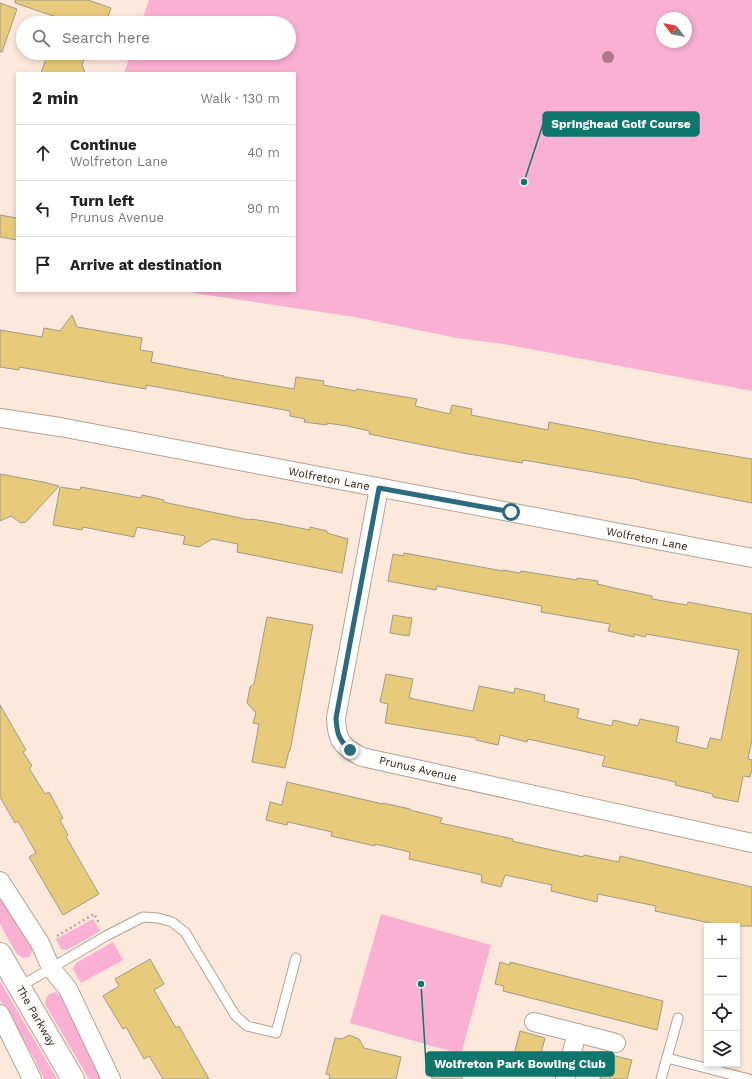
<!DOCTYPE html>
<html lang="en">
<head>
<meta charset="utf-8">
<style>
	body { margin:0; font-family:"Work Sans",sans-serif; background:#f2f2f2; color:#222 }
	.controls { position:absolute; right:12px; bottom:12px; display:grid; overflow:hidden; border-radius:0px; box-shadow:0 2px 6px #0003 }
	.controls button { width:36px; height:36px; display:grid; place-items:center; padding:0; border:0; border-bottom:1px solid #e0e0e0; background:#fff; color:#222; font:20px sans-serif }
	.compass { position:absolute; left:656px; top:12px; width:36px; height:36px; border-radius:50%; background:#fff; box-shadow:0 2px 6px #0003; rotate:302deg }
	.stop { position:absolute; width:12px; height:12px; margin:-9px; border:3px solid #2c6a80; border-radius:50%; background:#fff }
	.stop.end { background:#2c6a80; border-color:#fff; box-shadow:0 1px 4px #0008 }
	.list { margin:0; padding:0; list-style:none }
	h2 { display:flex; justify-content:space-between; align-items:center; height:52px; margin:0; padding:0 16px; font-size:17px }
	h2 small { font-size:13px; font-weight:400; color:#767676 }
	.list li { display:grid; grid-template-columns:26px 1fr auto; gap:12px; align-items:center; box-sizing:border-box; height:56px; padding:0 16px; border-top:1px solid #e0e0e0 }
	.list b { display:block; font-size:15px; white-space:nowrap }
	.list p { margin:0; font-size:13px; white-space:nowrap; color:#767676 }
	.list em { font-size:13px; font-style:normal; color:#767676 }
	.icon { flex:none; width:22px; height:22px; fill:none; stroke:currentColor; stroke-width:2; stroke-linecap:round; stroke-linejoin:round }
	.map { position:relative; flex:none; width:752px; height:1079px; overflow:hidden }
	.search { position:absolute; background:#fff; box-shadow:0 2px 6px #0003; left:16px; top:16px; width:280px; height:44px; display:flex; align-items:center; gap:10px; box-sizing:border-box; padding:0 14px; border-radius:22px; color:#767676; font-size:15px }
	.panel { position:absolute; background:#fff; box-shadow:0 2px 6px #0003; left:16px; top:72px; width:280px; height:220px; border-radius:0px }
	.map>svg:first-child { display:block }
	.green { fill:#fab0d3; fill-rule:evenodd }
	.building { fill:#e7cb7a; stroke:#a19a87 }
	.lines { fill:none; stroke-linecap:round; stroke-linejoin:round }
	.service-casing { stroke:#b3a194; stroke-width:11 }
	.minor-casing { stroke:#b3a194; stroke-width:20 }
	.tertiary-casing { stroke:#b3a194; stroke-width:24 }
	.path { stroke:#b3a49a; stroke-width:2.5; stroke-dasharray:2 3; stroke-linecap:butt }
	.service { stroke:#fff; stroke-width:9 }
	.minor { stroke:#fff; stroke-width:18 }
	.tertiary { stroke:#fff; stroke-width:22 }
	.tree { fill:#b0748d }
	.route { stroke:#2c6a80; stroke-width:5 }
	.labels { text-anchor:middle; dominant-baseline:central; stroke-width:3.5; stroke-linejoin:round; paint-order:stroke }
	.street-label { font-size:11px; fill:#211a16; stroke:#fefaf7 }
	.leader { fill:none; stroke:#0f766e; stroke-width:1.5 }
	.callout-dot { fill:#0f766e; stroke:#fefaf7; stroke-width:1.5 }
	.callout { fill:#0f766e; stroke:#0f766e; stroke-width:1.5 }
	.callout-label { font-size:12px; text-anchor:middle; font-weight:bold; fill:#fff }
</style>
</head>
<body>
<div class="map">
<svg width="752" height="1079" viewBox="0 0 752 1079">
	<rect width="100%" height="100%" fill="#fde9dc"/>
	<g class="green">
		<path d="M149,0h603v391l-248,-47 -47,-6 -102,-21 -161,-24 -4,-2h105v-218h-171l7,-20h158v-30h-148zM662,18h24v24h-24z"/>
		<polygon points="0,895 33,945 32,951 29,957 23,958 16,953 0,924"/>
		<polygon points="381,914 491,945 461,1054 350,1023"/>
		<polygon points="93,919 100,931 67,950 61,949 56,939"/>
		<polygon points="113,942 123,960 81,983 73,969 76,963"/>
		<polygon points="0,981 57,1079 44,1079 35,1060 0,1000"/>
		<path d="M55,992l7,4 41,83h-14l-44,-75c1,-8 3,-10 10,-12z"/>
	</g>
	<g class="building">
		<polygon points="15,0 88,0 111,8 106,23 67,23 68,21 15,3"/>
		<polygon points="0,3 17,9 2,52 0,52"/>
		<polygon points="48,53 86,53 82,65 85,73 41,73"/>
		<polygon points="0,215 17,218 17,240 0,237"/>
		<polygon points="72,315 77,327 142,338 140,350 153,352 151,362 224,376 224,377 294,389 296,377 324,381 323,385 356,391 357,389 417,399 415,406 450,414 452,405 472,409 471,415 548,430 549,422 657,443 752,459 752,503 640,481 640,480 523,460 522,463 463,453 369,434 370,431 347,426 327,423 327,425 304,422 305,419 290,416 290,411 146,385 146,389 19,367 19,370 0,367 0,330 42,337 44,328 60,331"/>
		<polygon points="0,474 43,482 59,486 26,522 21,523 11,516 0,521"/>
		<polygon points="60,487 80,490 81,487 141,498 142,495 164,500 163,502 250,520 251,519 264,521 310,530 310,527 327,531 327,533 348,539 342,573 237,552 238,544 212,539 199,547 183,544 185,536 137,527 134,537 83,527 82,530 53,525"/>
		<polygon points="404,553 503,571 503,570 520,573 521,571 577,580 577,578 598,581 597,584 614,588 652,596 652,599 687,605 688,602 752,614 752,739 748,759 752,760 752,769 750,777 743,776 738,802 713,797 713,794 675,785 676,782 602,766 605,756 528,739 527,742 500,735 498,745 476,740 476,738 385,723 388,704 380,702 386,674 413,679 409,698 473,711 479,686 514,693 515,688 545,695 544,701 579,709 577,718 612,726 613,720 638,726 640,719 679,727 676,742 707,749 710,738 721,740 739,650 646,634 645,637 634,634 634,637 608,631 610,624 541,612 542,606 437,586 436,590 388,581 393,554 403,556"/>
		<polygon points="393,615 412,618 409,636 390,633"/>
		<polygon points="267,617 313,625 290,751 289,751 285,768 252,762 259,724 253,723 256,713 247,703 250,687 254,684"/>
		<polygon points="0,705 26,750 23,752 32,766 29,768 45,794 49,792 63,818 60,820 68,835 66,837 99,894 63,915 29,857 36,853 18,821 15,823 0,797"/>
		<polygon points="287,782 383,804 383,803 410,809 410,810 442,818 440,823 513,839 512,841 583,857 584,855 619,862 620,856 752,887 752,926 710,926 710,923 655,911 656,906 598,894 597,902 551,891 552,885 505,875 501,887 481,882 482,875 409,859 410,852 375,844 375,846 331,836 332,832 288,822 287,825 266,820 270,802 282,805"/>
		<polygon points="150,959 164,984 154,990 176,1028 179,1026 209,1079 163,1079 149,1056 144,1059 126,1027 123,1029 103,996 119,986 115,979"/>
		<polygon points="500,962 510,965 510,962 663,1001 657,1030 503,991 504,986 495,984"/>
		<polygon points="520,1031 545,1038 536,1073 511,1066"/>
		<polygon points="349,1035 359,1039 364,1048 401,1057 396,1079 329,1079 330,1075 326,1074 335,1038 342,1039"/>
		<polygon points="460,1054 462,1079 432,1079 430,1064 440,1062 439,1056"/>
		<polygon points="607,1054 632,1060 627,1079 600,1079"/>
	</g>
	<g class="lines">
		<g class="service-casing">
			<g id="service">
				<polyline points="19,987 106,936 143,917 158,918 172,922 185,932 235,1015 247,1026 276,1033 296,958"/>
				<polyline points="667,1058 749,1079"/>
				<polyline points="661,1079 678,1018"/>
			</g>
		</g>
		<g class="minor-casing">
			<g id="minor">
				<polyline points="0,418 60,427 752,558"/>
				<path d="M379,488l-43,230c1,23 5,28 26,39l390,86"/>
				<polyline points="0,881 40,943 51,968 68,989 111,1079"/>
				<polyline points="0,1014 32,1079"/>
				<polyline points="534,1022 616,1043"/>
				<polyline points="565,1079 577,1033"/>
			</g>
		</g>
		<g class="tertiary-casing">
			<polyline id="tertiary" points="0,954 73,1079"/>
		</g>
		<polyline class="path" points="57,936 94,914 99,923"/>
		<use href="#service" class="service"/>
		<use href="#minor" class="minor"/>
		<use href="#tertiary" class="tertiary"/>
	</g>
	<circle class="tree" cx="608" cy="57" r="6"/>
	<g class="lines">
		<path class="route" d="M350,750c-12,-11 -13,-17 -14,-32l43,-230 132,24"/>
	</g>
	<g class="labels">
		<g class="street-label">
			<text transform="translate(329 479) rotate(11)">Wolfreton Lane</text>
			<text transform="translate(647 539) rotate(11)">Wolfreton Lane</text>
			<text transform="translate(418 769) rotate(13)">Prunus Avenue</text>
			<text transform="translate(36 1016) rotate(60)">The Parkway</text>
		</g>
	</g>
	<path class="leader" d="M524 182L543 124M421 984L426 1064"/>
	<g class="callout-dot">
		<circle cx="524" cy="182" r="4"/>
		<circle cx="421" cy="984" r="4"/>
	</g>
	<g class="callout">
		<rect x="543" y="112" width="156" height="24" rx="4"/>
		<rect x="426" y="1052" width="188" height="24" rx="4"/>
	</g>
	<g class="callout-label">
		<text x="621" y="128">Springhead Golf Course</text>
		<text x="520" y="1068">Wolfreton Park Bowling Club</text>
	</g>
</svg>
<div class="controls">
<button>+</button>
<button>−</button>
<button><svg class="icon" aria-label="locate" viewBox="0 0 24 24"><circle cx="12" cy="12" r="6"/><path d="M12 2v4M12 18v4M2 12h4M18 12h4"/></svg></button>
<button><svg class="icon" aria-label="layers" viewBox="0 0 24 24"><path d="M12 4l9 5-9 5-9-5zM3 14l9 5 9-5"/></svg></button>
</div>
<svg class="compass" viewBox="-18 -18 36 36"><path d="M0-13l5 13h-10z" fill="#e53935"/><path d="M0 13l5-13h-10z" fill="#767676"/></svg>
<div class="stop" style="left:511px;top:512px"></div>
<div class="stop end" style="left:350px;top:750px"></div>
<div class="search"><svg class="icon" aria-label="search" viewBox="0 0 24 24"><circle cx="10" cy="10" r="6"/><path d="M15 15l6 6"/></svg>Search here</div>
<section class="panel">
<h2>2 min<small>Walk · 130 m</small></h2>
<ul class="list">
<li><svg class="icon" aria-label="ahead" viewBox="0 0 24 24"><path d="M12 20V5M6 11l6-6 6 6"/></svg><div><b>Continue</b><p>Wolfreton Lane</p></div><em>40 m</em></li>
<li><svg class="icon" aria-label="left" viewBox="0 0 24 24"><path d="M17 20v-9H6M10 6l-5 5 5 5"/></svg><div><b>Turn left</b><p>Prunus Avenue</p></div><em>90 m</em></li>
<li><svg class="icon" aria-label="arrive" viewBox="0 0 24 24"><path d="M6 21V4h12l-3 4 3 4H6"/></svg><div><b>Arrive at destination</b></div></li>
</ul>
</section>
</div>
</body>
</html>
